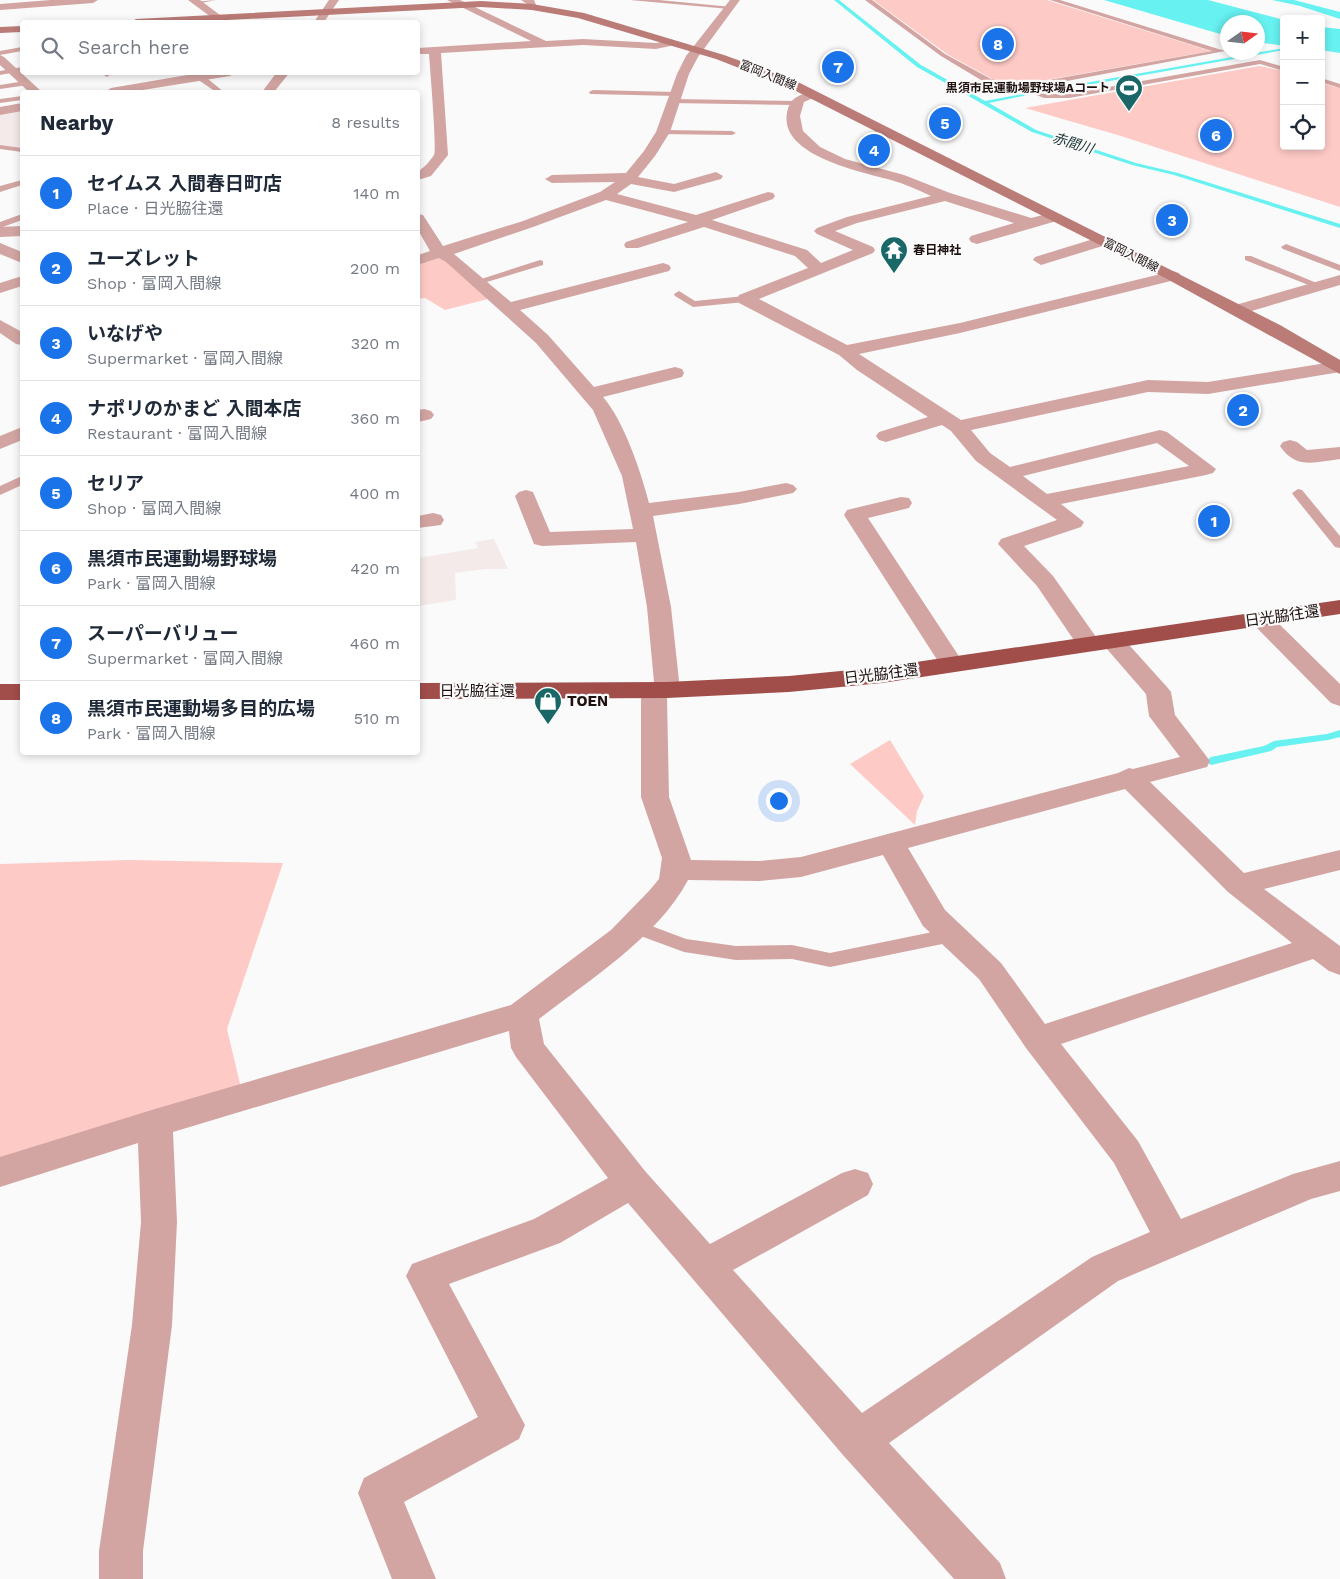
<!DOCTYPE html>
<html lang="en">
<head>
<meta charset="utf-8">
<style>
	body { margin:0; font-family:"Work Sans","Noto Sans JP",sans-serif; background:#f2f2f3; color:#1f2937 }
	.controls { position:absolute; right:15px; top:15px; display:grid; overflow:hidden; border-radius:5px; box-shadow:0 2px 8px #0003 }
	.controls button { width:45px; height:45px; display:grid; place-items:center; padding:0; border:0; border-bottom:1px solid #e0e1e3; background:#fff; color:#1f2937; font:25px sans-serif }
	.compass { position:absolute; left:1220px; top:15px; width:45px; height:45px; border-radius:50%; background:#fff; box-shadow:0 2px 8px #0003; rotate:76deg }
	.you { position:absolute; left:778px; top:800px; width:18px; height:18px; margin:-12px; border:4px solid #fff; border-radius:50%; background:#1a73e8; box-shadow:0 0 0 8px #1a73e833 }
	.badge { display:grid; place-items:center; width:32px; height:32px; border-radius:50%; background:#1a73e8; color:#fff; font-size:16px; font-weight:700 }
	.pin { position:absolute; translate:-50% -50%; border:2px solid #fff; box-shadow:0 1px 5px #0006 }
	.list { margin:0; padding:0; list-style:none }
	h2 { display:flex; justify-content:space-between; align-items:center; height:65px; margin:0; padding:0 20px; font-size:21px }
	h2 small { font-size:16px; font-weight:400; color:#747a83 }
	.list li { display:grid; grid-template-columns:32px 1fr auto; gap:15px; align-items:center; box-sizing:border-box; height:75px; padding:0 20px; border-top:1px solid #e0e1e3 }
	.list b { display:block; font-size:19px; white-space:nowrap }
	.list p { margin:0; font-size:16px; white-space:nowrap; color:#747a83 }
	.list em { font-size:16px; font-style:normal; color:#747a83 }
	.icon { flex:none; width:28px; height:28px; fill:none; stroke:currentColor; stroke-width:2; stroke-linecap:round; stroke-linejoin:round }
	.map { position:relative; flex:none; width:1340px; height:1579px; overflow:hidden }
	.search { position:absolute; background:#fff; box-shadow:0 2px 8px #0003; left:20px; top:20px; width:400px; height:55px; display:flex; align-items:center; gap:12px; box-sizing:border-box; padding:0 18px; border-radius:5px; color:#747a83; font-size:19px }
	.panel { position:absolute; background:#fff; box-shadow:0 2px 8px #0003; left:20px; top:90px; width:400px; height:665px; border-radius:5px }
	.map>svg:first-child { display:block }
	.built { fill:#f4eaea }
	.green { fill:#fecac6 }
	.water { fill:#67f1f0 }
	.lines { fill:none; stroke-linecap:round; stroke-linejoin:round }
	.stream { fill:#67f1f0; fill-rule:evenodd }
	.service { fill:#d2a5a2; fill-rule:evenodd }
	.minor { fill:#d2a5a2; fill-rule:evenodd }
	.secondary { fill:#bb7b77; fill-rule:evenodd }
	.trunk { fill:#a14e4b; fill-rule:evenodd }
	.labels { text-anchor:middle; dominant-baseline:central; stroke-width:4.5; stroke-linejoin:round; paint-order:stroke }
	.far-street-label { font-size:12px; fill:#1e1110; stroke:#fafafa }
	.far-poi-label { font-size:12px; font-weight:bold; fill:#1e1110; stroke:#fafafa; text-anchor:end }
	.far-water-label { font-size:14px; font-style:italic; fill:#213939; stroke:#fafafa }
	.street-label { font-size:15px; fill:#1e1110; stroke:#fafafa }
	.poi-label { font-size:15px; font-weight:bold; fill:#1e1110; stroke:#fafafa; text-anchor:start }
</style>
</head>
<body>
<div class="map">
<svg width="1340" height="1579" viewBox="0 0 1340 1579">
	<rect width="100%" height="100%" fill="#fafafa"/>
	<g class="built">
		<polygon points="22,109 22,148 0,145 0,113"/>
		<polygon points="494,539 508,569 485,569 455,573 456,600 418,606 418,558 478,548 475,542"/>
	</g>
	<g class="green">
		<polygon points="873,0 1047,0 1211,51 1024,84 994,80 947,54"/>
		<polygon points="1259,66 1284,71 1284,146 1321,146 1321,83 1340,88 1340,207 1121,136 1025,108"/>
		<polygon points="442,257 488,299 445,310 425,298 418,299 418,265"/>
		<polygon points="890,740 924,796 917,811 915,825 850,764"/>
		<polygon points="128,860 283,863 227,1029 241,1088 124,1119 0,1161 0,864"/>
	</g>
	<g class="water">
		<polygon points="1104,0 1208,0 1284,20 1284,46 1258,42 1258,22 1228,22 1227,36"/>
		<polygon points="1272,0 1294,0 1340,12 1340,19 1300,6"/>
		<polygon points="1321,27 1340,29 1340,53 1321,50"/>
	</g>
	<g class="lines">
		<g class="stream">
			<polygon points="834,0 839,0 921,65 985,101 1028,93 1028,95 989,103 1036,130 1136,163 1178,173 1340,224 1340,228 1174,175 1132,165 1032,132 917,67"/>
			<polygon points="1284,48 1284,50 1048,92 1045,90"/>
			<polygon points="1340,730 1340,737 1328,740 1277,747 1271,751 1211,765 1206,761 1211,757 1264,746 1274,741 1327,734"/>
		</g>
		<g class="service">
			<polygon points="216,0 196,4 193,2"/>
			<polygon points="630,0 659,0 732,7 729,9"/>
			<polygon points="865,0 872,0 945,54 991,79 1021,85 1212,51 1050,0 1060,0 1225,51 1030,88 1045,94 1069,94 1260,60 1284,67 1284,71 1260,64 1069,98 1044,98 1021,89 986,83 941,56"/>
			<polygon points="22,47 22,51 0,55 0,51"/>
			<polygon points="22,67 22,71 0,75 0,71"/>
			<polygon points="197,75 203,75 224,92 216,92 197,79"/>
			<polygon points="1321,78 1340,84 1340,88 1321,82"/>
			<polygon points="25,81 29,83 28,85 0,89 0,85"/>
			<polygon points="593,90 676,92 680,94 676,96 590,94 589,92"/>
			<polygon points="22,96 22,100 0,103 0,99"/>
			<polygon points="674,99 796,101 800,103 796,105 671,103 671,99"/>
			<polygon points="663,130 732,131 736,133 732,135 660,134 660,130"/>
			<polygon points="0,145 22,148 22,152 0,149"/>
			<polygon points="22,180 22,185 0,192 0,186"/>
			<polygon points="22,214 22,220 0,228 0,222"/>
			<polygon points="1286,244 1340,265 1340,271 1283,249 1281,247"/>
			<polygon points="1245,256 1251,256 1324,286 1316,288 1245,260"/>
			<polygon points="540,260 543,261 543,265 477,285 472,282"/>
			<polygon points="679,291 695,301 745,296 750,299 745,302 693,307 675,296 674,294"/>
			<polygon points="22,476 22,485 0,495 0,486"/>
			<polygon points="1298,489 1302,490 1340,536 1340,548 1335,547 1294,496 1292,493"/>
			<polygon points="633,919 686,939 736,946 792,945 830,953 952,928 958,930 961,935 958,940 952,942 830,967 792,959 736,960 684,952 627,931 624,926 627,921"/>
		</g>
		<g class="minor">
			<polygon points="51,0 98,0 93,3 0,10 0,4"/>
			<polygon points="188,0 200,0 224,18 223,20 215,20"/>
			<polygon points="329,0 339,0 324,22 314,22"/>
			<path d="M447,0h13l86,41 37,-2 73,4 15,-3 6,3 -2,2 -19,4 -73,-4 -142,8 7,102 -17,21 -13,4v-9c5,-2 13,-11 16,-16 3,-6 -4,-87 -5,-101h-11v-6l113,-7z"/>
			<polygon points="521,0 534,0 537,7 532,10 528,9 527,4"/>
			<path d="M730,0h10l-42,57 -9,17 -19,58 -15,24 -17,21 36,7 42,-12 7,4 -2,3 -47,13 -43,-8 -14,10 79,21 72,-23 5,1 2,3 -2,3 -61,21 95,30 14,13 32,-13 -36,-16 -3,-3 3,-3 30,-11 84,-21c-13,-6 -26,-12 -40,-16 -28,-8 -112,-24 -104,-67 3,-16 12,-18 27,-22l6,4 -16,7 -4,14 3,15 17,16 25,12 59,16 46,18 81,25 24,-6 8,5 -3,3 -83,24 -6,-2 -2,-3 2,-3 43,-13 -69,-22 -88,22 -22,8 38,16 2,3 -2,3 -114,46 88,46 113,-22 213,-52 6,2 2,3 -2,3 -219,54 -101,21 102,66 187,-40 60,2 131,-21 1,11 -132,22 -60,-2 -177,38 19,23 20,14 150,-37 7,2 49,37 -3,4 -7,2 -145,29 23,18 -3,5 -57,19 29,30 48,68 -3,5 -9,2 -9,-2 -43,-63 -39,-42 3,-5 56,-19 -81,-59 -25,-30 -9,-6 -56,17 -7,-2 -3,-4 3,-4 49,-15 -71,-47 -18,-15 -100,-52 -2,-4 2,-4 69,-27 -13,-12 -91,-29 -66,21h-12l-2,-3 2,-3 62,-20 -82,-22 -73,27 -79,27 57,48 152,-39 6,2 2,3 -2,3 -149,39 28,25 46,52 81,-20 7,2 2,4 -2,4 -79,20c21,24 38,75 46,106l90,-11 47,-9 7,2 4,4 -4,4 -54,11 -86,12 18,91 9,83 -4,5 -9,3 2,99 22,63 69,1 41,-4 317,-84 11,-5 4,1 47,-12 -31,-41 -3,-22 -46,-53 3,-5 9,-2 9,2 46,51 4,5 4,23 35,46 -3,6 -57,15 94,91 96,-23v20l-76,19 76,57v29l-11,-4 -16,-12 -252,85 77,97 43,78 112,-45 47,-13v30l-29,8 -193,82 -229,162 111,120 6,16h-52l-111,-124 -215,-252 -68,40 -111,41 76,141 -6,14 -115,63 32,77h-44l-34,-86 6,-15 114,-61 -72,-141 6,-12 122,-45 74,-41 -92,-121 -5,-9 -2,-17 -336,101 4,90 -5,103 -29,226v28h-44v-28l33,-226 9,-103 -3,-79 -138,44v-30l155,-48 356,-104 100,-75 38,-39 10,-12 3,-21 -21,-61v-107l4,-5 9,-3 -7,-75 -11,-65 -94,4 -8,-2 -19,-48 4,-4 7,-2 7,2 17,40 83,-3 -11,-53 -29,-66 -57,-67 -90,-81 -7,-4 -21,7v-10l12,-4 -12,-21v-16l5,1 20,31 80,-25 77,-29 15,-10 -63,1 -7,-4 7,-4 74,-2 18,-22 12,-19 21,-58 9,-18zM1157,443l32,23 -142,28 -24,-18zM1125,789l103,103 64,51 -247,81 -44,-61 -56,-53 -37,-62zM883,855l40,71 56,53 47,69 88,115 36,69 -58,25 -230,156 -129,-143 135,-75 5,-11 -5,-11 -13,-4 -13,4 -132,71 -65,-73 -101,-127 -5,-25c50,-39 119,-82 149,-139l72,1 41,-4z"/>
			<polygon points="0,55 4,57 42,92 29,92 0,65"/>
			<polygon points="114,72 107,77 101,73 101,72"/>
			<polygon points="205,72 236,72 230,76 130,92 105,92 111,88"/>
			<polygon points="277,72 290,72 274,92 262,92"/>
			<polygon points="22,103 22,111 0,115 0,107"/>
			<polygon points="22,226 22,236 0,237 0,227"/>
			<polygon points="1103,236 1111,241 1109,244 1041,265 1033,260 1035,257"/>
			<polygon points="0,243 22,252 22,263 0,254"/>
			<polygon points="1340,275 1340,285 1238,315 1232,314 1229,310 1232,306"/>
			<polygon points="22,276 22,286 0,293 0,283"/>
			<polygon points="0,320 22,332 22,345 16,344 0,333"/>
			<polygon points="424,409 431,411 434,415 431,419 418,422 418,410"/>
			<polygon points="22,427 22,440 0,449 0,436"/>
			<path d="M1290,440l7,2 10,8 33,-3v12c-25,3 -44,11 -60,-13l3,-4z"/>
			<polygon points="901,497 909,498 912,503 909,508 868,518 964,664 961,669 952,671 943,669 844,515 847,510"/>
			<polygon points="433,513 441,515 444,520 441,525 418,528 418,516"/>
			<polygon points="1261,612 1269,614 1340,684 1340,706 1331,703 1253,624 1249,619 1253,614"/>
		</g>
		<g class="secondary">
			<polygon points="481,1 532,4 584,13 724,55 796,81 1280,325 1340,360 1340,374 1167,279 788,87 716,59 578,18 532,10 481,7 189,22 131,22 136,19"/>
			<polygon points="22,26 22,32 0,33 0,27"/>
		</g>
		<g class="trunk">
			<polygon points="1340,600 1340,614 882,683 789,692 667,698 418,699 418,683 667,682 789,676 882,667"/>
			<rect x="0" y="684" width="22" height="16"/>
		</g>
	</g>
	<defs>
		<g id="stadium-pin" transform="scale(1.4375)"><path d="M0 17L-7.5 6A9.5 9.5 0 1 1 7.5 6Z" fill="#196767" stroke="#fafafa"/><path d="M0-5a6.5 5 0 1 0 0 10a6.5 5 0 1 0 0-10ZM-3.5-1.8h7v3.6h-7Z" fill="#fff"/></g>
		<g id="temple-pin" transform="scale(1.4375)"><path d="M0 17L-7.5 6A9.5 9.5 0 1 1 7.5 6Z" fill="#196767" stroke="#fafafa"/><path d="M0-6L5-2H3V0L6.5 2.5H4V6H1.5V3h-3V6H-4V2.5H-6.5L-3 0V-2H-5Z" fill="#fff"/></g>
		<g id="shop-pin" transform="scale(1.4375)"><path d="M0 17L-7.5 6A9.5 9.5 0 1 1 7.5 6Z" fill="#196767" stroke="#fafafa"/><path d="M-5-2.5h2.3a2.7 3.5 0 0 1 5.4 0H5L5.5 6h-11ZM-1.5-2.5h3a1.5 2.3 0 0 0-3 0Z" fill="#fff"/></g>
	</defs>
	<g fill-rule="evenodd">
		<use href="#stadium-pin" x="1129" y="88"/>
		<use href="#temple-pin" x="894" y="250"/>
		<use href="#shop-pin" x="548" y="701"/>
	</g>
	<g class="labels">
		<g class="far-street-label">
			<text transform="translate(768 75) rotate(22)">富岡入間線</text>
			<text transform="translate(1131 255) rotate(27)">富岡入間線</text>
		</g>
		<g class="far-poi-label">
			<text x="1110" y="88">黒須市民運動場野球場Aコート</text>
			<text x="913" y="250" text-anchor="start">春日神社</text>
		</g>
		<g class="far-water-label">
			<text transform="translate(1073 143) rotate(17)">赤間川</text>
		</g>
		<g class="street-label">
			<text transform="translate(1282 616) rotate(-8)">日光脇往還</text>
			<text transform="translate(881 674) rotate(-7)">日光脇往還</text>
			<text x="477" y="691">日光脇往還</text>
		</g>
		<g class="poi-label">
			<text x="567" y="701">TOEN</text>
		</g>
	</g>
</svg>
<div class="controls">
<button>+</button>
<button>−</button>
<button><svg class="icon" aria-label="locate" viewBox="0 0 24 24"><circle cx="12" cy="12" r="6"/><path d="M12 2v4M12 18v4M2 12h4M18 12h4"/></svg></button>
</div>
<svg class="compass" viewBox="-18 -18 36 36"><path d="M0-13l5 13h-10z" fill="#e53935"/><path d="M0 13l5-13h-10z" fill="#747a83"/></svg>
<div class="you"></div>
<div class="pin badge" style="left:1214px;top:521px">1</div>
<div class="pin badge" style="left:1243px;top:410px">2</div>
<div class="pin badge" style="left:1172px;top:220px">3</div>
<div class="pin badge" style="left:874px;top:150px">4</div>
<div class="pin badge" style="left:945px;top:123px">5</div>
<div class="pin badge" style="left:1216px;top:135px">6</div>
<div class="pin badge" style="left:838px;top:67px">7</div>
<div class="pin badge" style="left:998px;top:44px">8</div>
<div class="search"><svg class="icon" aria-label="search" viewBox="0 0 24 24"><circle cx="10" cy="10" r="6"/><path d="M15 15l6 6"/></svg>Search here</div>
<section class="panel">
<h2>Nearby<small>8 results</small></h2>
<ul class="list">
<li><span class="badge">1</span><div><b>セイムス 入間春日町店</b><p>Place · 日光脇往還</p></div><em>140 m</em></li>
<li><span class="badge">2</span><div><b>ユーズレット</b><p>Shop · 富岡入間線</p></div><em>200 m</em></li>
<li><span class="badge">3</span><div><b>いなげや</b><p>Supermarket · 富岡入間線</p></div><em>320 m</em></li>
<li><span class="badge">4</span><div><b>ナポリのかまど 入間本店</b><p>Restaurant · 富岡入間線</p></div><em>360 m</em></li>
<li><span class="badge">5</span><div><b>セリア</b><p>Shop · 富岡入間線</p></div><em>400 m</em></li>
<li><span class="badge">6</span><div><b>黒須市民運動場野球場</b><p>Park · 富岡入間線</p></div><em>420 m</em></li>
<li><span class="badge">7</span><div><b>スーパーバリュー</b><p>Supermarket · 富岡入間線</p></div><em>460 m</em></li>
<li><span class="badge">8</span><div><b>黒須市民運動場多目的広場</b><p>Park · 富岡入間線</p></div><em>510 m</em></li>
</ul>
</section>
</div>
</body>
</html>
